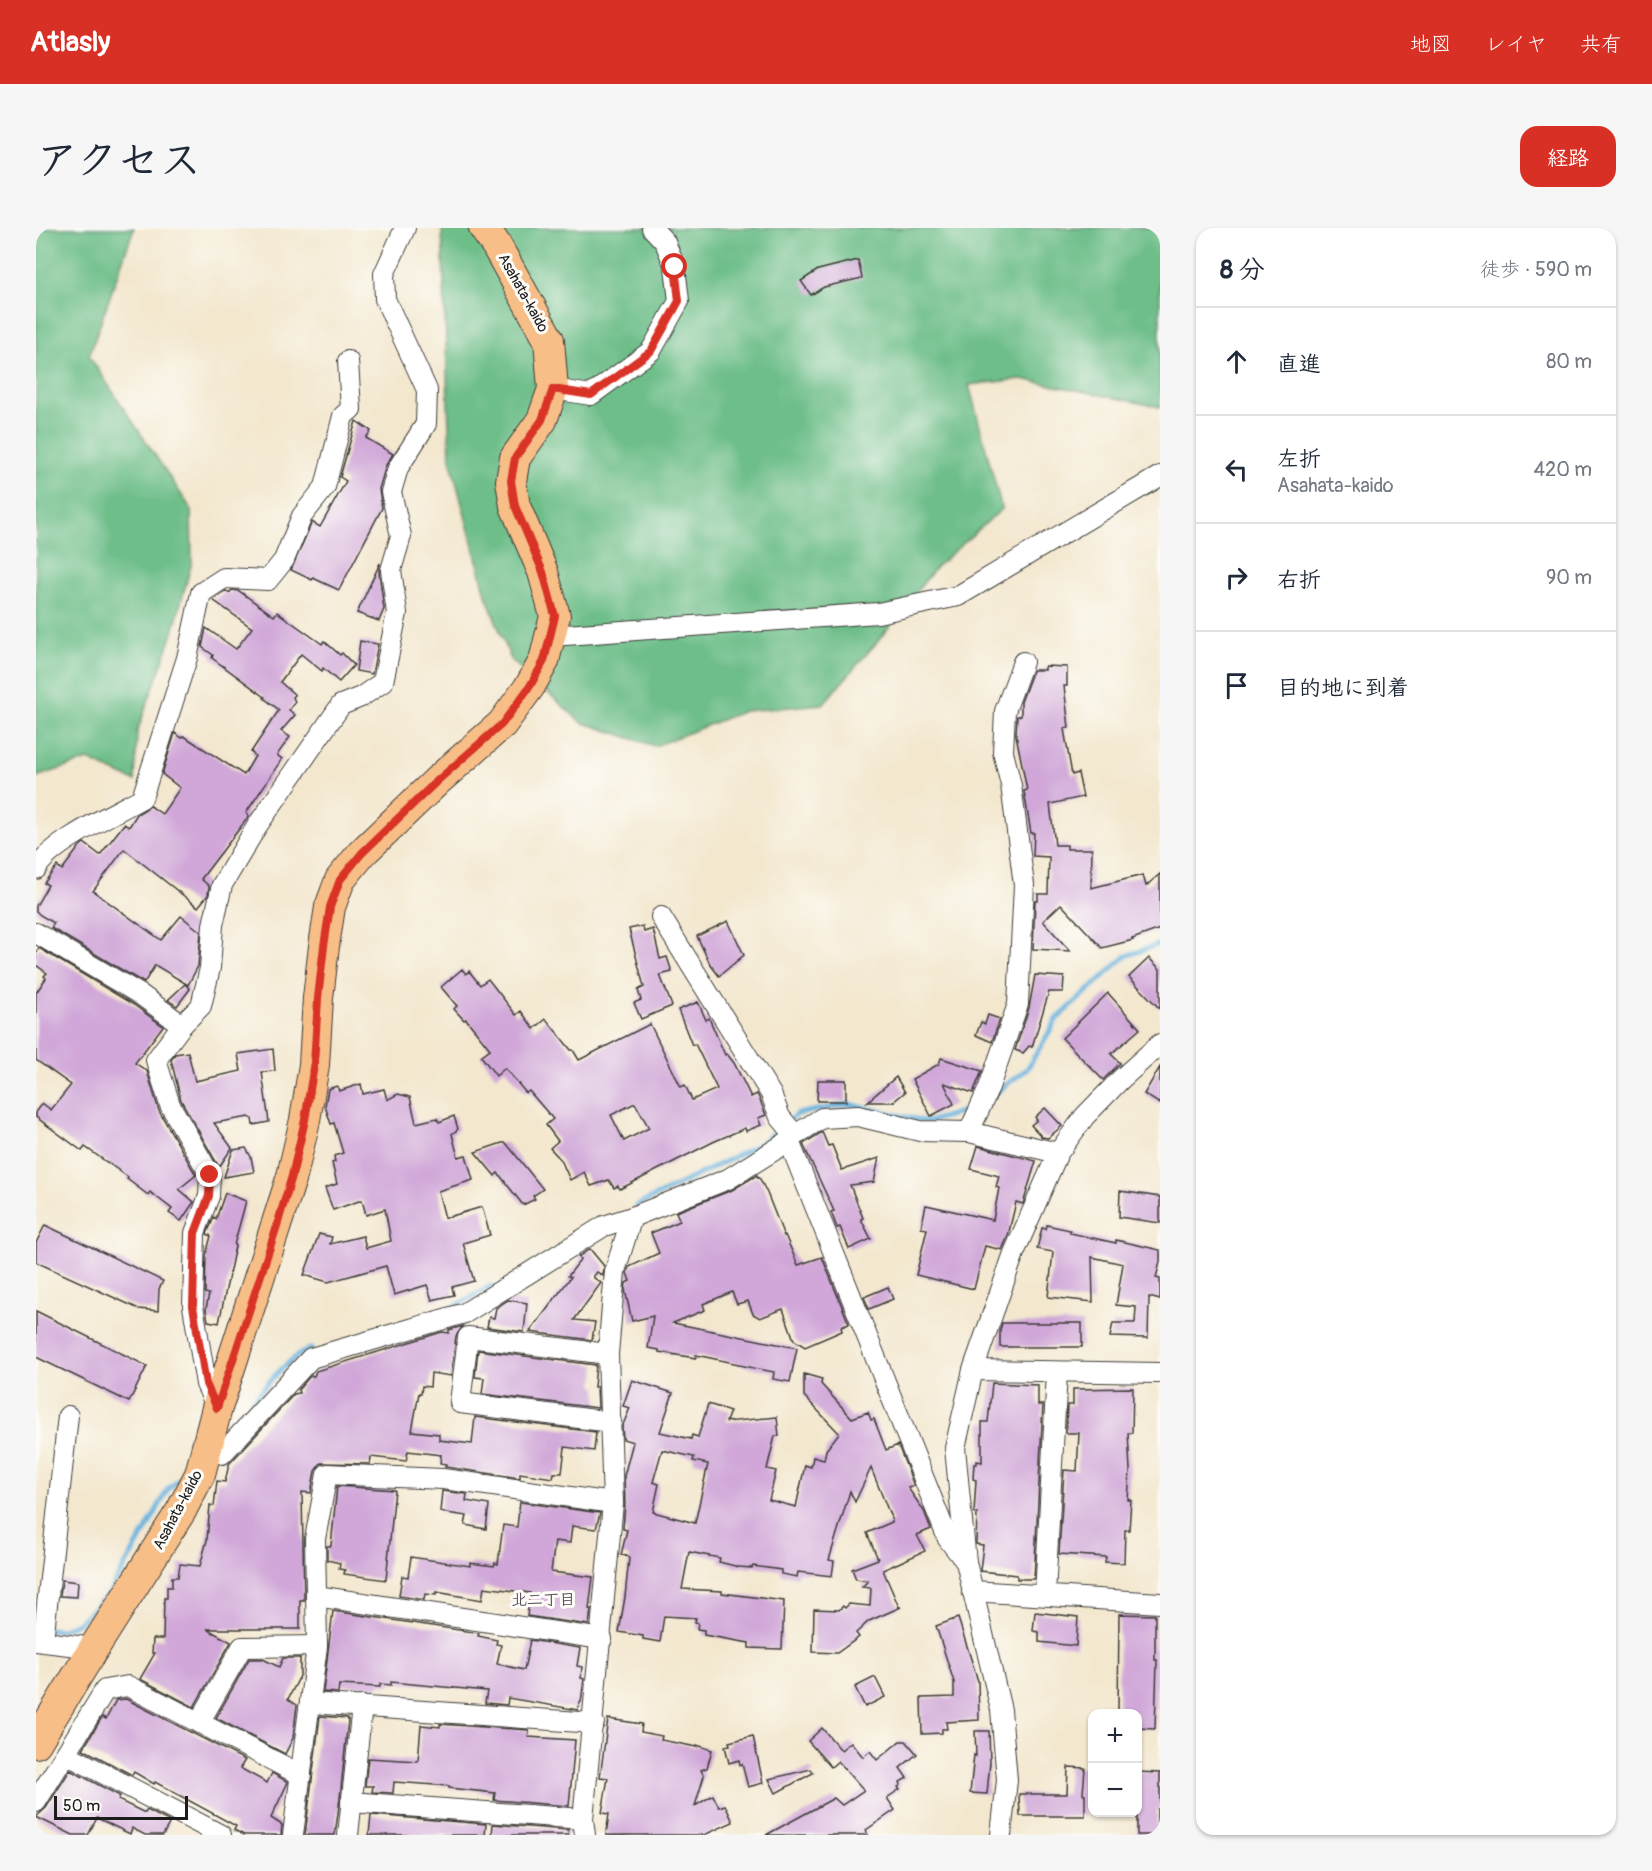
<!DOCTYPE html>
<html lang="ja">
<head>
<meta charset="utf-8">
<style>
	body { margin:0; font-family:Pangolin,"Klee One",sans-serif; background:#f6f6f7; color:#1f2937 }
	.controls { position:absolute; right:18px; bottom:18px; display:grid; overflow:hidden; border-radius:12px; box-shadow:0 2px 4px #0004 }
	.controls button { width:54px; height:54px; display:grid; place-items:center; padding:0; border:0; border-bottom:2px solid #e0e1e3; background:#fff; color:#1f2937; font:30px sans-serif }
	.scale { position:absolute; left:18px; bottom:15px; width:134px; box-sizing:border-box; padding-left:6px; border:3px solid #1c1c1c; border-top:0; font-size:16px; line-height:21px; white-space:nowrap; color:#1c1c1c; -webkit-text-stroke:4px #fdfcf7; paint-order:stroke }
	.stop { position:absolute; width:18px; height:18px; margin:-14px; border:4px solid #d93025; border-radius:50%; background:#fff }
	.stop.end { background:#d93025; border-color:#fff; box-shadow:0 2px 6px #0008 }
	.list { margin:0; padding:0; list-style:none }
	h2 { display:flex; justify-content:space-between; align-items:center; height:78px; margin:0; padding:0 24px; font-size:26px }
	h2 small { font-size:20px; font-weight:400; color:#747a83 }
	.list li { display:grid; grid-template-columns:39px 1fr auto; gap:18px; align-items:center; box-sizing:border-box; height:108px; padding:0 24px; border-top:2px solid #e0e1e3 }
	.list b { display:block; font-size:22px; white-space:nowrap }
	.list p { margin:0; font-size:20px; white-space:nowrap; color:#747a83 }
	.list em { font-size:20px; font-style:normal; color:#747a83 }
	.icon { flex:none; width:33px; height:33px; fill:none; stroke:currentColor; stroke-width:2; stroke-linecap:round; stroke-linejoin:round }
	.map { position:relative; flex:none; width:1124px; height:1607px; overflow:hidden; border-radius:18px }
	header { display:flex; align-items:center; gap:36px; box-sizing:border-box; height:84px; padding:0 30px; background:#d93025; color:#fff }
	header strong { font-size:28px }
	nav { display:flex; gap:33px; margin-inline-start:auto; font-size:21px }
	.intro { display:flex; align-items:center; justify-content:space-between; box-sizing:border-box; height:144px; padding:0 36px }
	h1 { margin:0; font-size:42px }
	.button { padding:15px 27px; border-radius:18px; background:#d93025; color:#fff; font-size:21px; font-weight:700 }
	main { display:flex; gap:36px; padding:0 36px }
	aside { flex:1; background:#fff; border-radius:18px; box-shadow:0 2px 4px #0004 }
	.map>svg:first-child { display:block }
	.forest { fill:#6dbe89; stroke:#446d52; stroke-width:1.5 }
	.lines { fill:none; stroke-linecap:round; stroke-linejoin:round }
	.stream { stroke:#63b1dd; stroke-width:5 }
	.building { fill:#d0a7d8; fill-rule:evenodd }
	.street-casing { stroke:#3c3a37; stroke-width:22 }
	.primary-casing { stroke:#3c3a37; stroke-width:32 }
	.street { stroke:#fff; stroke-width:20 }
	.primary { stroke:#f7be88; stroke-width:30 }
	.route { stroke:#d93025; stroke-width:8 }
	.labels { text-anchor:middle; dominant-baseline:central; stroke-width:6; stroke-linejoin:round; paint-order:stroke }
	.street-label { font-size:15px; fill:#1c1c1c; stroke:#fdfcf7 }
	.neighbourhood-label { font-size:16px; font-weight:bold; fill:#5b4d5e; stroke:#fdfcf7 }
</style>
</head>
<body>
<header>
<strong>Atlasly</strong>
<nav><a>地図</a><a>レイヤ</a><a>共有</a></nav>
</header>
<div class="intro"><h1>アクセス</h1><a class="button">経路</a></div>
<main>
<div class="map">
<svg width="1124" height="1607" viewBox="0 0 1124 1607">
	<rect width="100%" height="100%" fill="#fdfcf7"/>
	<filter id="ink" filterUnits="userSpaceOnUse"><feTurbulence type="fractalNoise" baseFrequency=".0167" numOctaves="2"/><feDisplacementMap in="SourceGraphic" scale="12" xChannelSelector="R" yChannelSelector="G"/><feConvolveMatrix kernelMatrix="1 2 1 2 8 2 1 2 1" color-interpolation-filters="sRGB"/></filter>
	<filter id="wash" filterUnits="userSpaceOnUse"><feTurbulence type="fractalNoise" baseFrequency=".008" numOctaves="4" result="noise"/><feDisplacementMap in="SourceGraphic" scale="24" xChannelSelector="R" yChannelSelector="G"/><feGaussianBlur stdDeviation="1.35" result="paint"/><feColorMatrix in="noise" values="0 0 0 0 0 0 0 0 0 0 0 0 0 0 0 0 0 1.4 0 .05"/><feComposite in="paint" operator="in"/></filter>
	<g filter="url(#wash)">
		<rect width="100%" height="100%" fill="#f3e7ce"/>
		<g class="forest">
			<polygon points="0,0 98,0 53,128 155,281 156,334 136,408 101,504 99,553 52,532 0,549"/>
			<polygon points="406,0 1124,0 1124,179 986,151 933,157 966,281 900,339 842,413 787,476 708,483 619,518 545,494 475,432 451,370 414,231"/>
		</g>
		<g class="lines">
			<g class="stream">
				<polyline points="958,866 991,841 1021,791 1090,728 1124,716"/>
				<polyline points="600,978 724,916 761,886 813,876 892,894 938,880"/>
				<polyline points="416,1080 455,1058"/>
				<path d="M188,1210c19,-24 59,-81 87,-89"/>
				<polyline points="12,1401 23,1402 42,1395 73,1365 110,1302 132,1261 151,1245"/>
			</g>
		</g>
		<g id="blocks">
			<g class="building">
				<polygon points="822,32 826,50 788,59 775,67 765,53 782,42"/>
				<polygon points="320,193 335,203 330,210 357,226 350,237 343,261 346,280 303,362 277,350 276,352 255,342 276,294 284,299 310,253 304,249"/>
				<polygon points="344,335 343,344 348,381 343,393 321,385"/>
				<polygon points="196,362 203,363 238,388 241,384 286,416 288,413 304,427 306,425 318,437 303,454 287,440 286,443 265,426 244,454 259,467 257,469 259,474 253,482 259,487 245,503 254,509 241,527 246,531 210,585 213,588 165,651 173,658 172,667 162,679 88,621 57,663 125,712 145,688 165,704 162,738 152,757 119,737 108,755 15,700 18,695 4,687 0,683 0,678 12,657 8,655 21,638 26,642 44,618 48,615 64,627 88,596 93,599 101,586 114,578 126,586 144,560 126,546 139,505 146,510 148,508 208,547 219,528 215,524 243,482 228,470 229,469 176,430 177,427 166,419 170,400 200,421 216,400 177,372 190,363 193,365"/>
				<polygon points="324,413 342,416 336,446 320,443"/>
				<polygon points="1009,438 1031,439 1031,458 1028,458 1033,500 1028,501 1036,547 1042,545 1047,569 1014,576 1019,617 1031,617 1031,621 1056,621 1055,660 1107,647 1110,658 1124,646 1124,701 1096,711 1097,712 1066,720 1025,676 1007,693 1034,723 997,721 999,673 1002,673 1002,666 1012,666 1013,629 997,628 998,605 995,605 988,563 991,562 980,507 981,488 985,488 985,474 997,442 1009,442"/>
				<polygon points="692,693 708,727 683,748 674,736 661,708"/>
				<polygon points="607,698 608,704 617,701 624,731 631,729 636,744 624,747 636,778 605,791 598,775 605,772 602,762 608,759 593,701"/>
				<polygon points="3,720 98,777 127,798 99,835 111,843 123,883 160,947 143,961 158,974 145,993 133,985 136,981 114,964 112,967 91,951 92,949 49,919 46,923 0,889 0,883 6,875 15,882 35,857 0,832 0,765 10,750 8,748 11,745 0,737 0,725"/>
				<polygon points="1113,730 1124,741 1124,781 1093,749"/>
				<path d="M426,741l4,5 3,-3 11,14 8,-6 28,36 5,-4 13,18 12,-10 25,31h2l6,10 71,-36 31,63 4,-2 7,15 25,-11 -22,-45 -3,1 -14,-35 20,-8 8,18 3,-2 16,37 2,-1 7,9 17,34 6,-3 2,4 7,17 -8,3 3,7 -15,6 -1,-3 -32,14 -93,47 -2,-3 -4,2 -5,-8 -18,6 -7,-14 -14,8 -9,-20 -11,-12 8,-7 -12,-16 7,-6 -24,-28 -3,2 -21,-25 -9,8 -15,-20 9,-7 -24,-30 -2,1 -10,-11 3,-3 -16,-19zM599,875l14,25 -25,13 -13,-26z"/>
				<polygon points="999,747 1028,749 1027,764 1013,764 996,819 993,818 987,825 979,822 993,780"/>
				<polygon points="149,756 154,761 141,778 132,772"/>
				<polygon points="1072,765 1104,801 1075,826 1084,835 1067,852 1026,810"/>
				<polygon points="952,787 964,791 956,814 940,807 945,794 949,796"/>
				<polygon points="237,821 239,843 226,844 233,894 217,897 216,891 213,889 178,895 196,920 183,939 145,872 135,832 139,826 152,824 159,853 205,843 202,826"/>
				<polygon points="905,830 946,843 937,865 908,855 918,876 895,888 876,851 903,836"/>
				<polygon points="1124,839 1124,876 1108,866"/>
				<polygon points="860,849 869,864 857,874 831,874"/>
				<polygon points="782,852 810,852 810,873 781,873"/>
				<polygon points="325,856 327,866 348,861 351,872 362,866 374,869 380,895 401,890 403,894 418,888 422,901 416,906 422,929 430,927 437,952 402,963 409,990 446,979 454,1007 427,1015 438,1053 416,1059 418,1067 396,1072 391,1057 358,1067 350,1038 292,1054 268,1047 283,1006 296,1009 294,1016 327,1008 330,1020 355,1013 349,981 330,987 326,972 297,982 289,960 301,956 296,935 299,934 298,928 307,925 298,895 295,896 289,878 292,861 301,858 303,863"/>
				<polygon points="1009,880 1026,898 1012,910 1006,909 995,897 1001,892 999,889"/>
				<polygon points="786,904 792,918 796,917 806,942 843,930 838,954 814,957 827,990 825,991 835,1011 813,1021 804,999 801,1000 795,984 798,983 767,916"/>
				<polygon points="466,915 470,915 507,961 497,968 499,971 487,977 462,945 459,948 439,924"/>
				<polygon points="942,918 1000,933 987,976 980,974 972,1008 966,1022 949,1018 938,1061 880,1047 891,1001 885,1000 890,977 957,992 963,960 960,959 963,948 935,941"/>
				<polygon points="210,920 215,929 218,944 188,949 197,922"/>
				<polygon points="721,947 722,950 723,949 731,965 748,1008 749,1007 762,1037 786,1029 813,1096 805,1099 806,1103 769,1119 758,1112 747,1081 724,1090 717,1086 712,1073 701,1076 696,1064 667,1076 669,1082 637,1095 761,1120 754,1154 737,1151 738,1144 703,1137 703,1136 660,1127 660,1130 623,1124 623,1122 612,1120 617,1088 596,1093 589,1062 590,1055 594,1053 591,1045 593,1039 623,1025 615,1005 644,993 640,984 696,962"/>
				<polygon points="1084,963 1124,969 1124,995 1083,989"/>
				<polygon points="189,965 210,973 198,1017 199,1018 183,1095 172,1093 170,1081 173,1066 169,1065 170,1027 175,1008 171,1006 178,989 180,991"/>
				<polygon points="9,997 127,1053 123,1061 122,1083 103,1081 0,1034 0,1015"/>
				<polygon points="1011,997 1034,1002 1034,1005 1080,1015 1080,1012 1124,1022 1124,1034 1120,1050 1124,1051 1124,1072 1113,1069 1112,1110 1074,1109 1077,1095 1099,1095 1100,1079 1080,1077 1087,1036 1056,1029 1057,1074 1012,1069 1017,1024 1001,1021 1006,1000 1010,1001"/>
				<polygon points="554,1021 568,1038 567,1048 561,1044 557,1049 565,1055 538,1092 559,1094 556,1112 494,1104 535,1049 532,1048 545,1031 542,1029"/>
				<polygon points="852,1059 857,1071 833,1081 828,1069"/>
				<polygon points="472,1072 491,1075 488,1104 451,1099 453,1089 458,1090 460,1080"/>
				<polygon points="0,1083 111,1138 93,1174 0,1129"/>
				<polygon points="966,1095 1046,1095 1046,1119 964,1119 964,1102"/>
				<polygon points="427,1098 420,1108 415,1148 395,1145 394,1159 386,1158 385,1165 383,1165 376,1203 403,1206 403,1212 436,1216 439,1189 560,1204 558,1223 529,1219 526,1245 518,1245 517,1250 484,1245 484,1250 409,1239 410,1236 404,1235 405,1227 372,1223 370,1233 335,1229 334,1236 285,1235 279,1243 275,1265 266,1264 268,1372 264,1372 264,1401 171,1401 195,1414 158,1479 104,1451 119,1425 116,1425 117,1411 127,1411 128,1370 131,1370 131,1359 136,1359 136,1349 142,1349 144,1336 164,1338 171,1312 174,1277 178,1278 181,1253 189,1254 193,1236 258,1166 263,1165 262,1162 274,1148 278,1148 280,1143 406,1104 413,1105 413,1102"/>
				<polygon points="442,1122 560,1137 558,1159 561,1159 562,1180 446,1166 448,1150 439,1149"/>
				<path d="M768,1146l18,5 -1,5 31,34 16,-6 3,8 3,-1 12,31 12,-5 16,41 -6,2 16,23 7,18 -14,6 8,16 -42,19 16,37h2l-32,14 -13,12 3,4 -22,16 -24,-1 1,-43 25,1 4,-4 2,2 4,-4 21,2 1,-18 -9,-1 6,-6 -12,-2 -4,-10 26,-10 -11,-26 25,-11v-2l-21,-52 -16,34 -5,-11 -21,69 5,1 -2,15 -34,-4 -1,5 -16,-3v-4l-28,-4 -1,2 -13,-1 -20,-5 1,-4 -31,-6 -7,37 40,2v2l62,8 -2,48 -33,-1v-5l-45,-8v-5l-7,-1 1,-6 -3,-1 1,-4 -32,-2 -4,26 -17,-3v-3l-24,-4 6,-35 4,-39 -1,-2 -7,-1 6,-25 -4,-1 2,-25 -1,-28 9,-34 -10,-3 -1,-12 8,-19 -7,-2 9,-26 41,13 -13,39 31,7 1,-4 6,2 10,-33 22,7 -4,11 51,-5 2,19h-4l-8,33 9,2 -7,29 27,7 9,-42 6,2 2,-10 11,3 2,-10 13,-17 -35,-37zM626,1222l32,7 -1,4 15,3 -13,59 -42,-11 6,-28 -6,-2z"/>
				<polygon points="956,1155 1002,1157 1002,1177 1007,1177 998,1351 981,1351 981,1347 944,1343 947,1317 940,1316 941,1285 938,1285 940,1252 937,1251 938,1236 941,1236 941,1233 946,1234 946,1194 952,1194"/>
				<polygon points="1097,1160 1096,1205 1092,1205 1094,1242 1092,1272 1095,1272 1093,1302 1089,1302 1088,1335 1069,1334 1070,1329 1023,1326 1028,1242 1041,1243 1043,1205 1030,1205 1031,1177 1037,1177 1037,1161"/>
				<polygon points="301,1258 359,1262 350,1352 308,1346 309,1342 303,1341 304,1335 291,1332 291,1318 295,1318"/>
				<polygon points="406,1263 431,1266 430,1273 453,1277 450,1301 429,1297 431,1288 404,1284"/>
				<polygon points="484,1274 564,1285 560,1301 536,1298 534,1315 519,1313 515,1344 557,1349 553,1381 555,1381 553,1397 491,1388 494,1365 448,1359 446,1372 400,1364 400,1367 389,1366 388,1372 363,1368 366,1348 372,1349 375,1329 434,1338 434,1335 458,1338 459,1335 462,1336 467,1297 481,1299"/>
				<polygon points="26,1352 42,1354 41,1369 24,1368"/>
				<polygon points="297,1383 443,1405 442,1408 461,1412 460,1416 465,1417 461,1436 488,1442 494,1412 544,1420 541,1438 546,1439 545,1450 548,1451 545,1474 543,1474 542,1482 472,1470 471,1477 449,1475 451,1463 355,1454 355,1457 344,1456 344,1459 303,1457 302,1465 287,1464"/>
				<polygon points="999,1384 1042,1389 1040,1418 1003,1414 1003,1404 997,1403"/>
				<polygon points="1083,1386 1119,1387 1119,1432 1121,1432 1119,1501 1101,1500 1101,1485 1082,1485"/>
				<polygon points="922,1390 942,1453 943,1492 910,1494 911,1501 906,1501 906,1505 886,1506 885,1470 918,1469 918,1454 900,1398"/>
				<polygon points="247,1430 264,1430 264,1448 252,1471 261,1477 257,1510 249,1526 180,1490 213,1431 227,1431 243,1439"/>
				<polygon points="839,1449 849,1469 829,1479 819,1459"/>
				<polygon points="90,1471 209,1532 204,1540 231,1555 236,1545 252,1554 235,1590 246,1597 245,1607 208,1607 198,1602 200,1598 119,1554 118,1556 98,1544 96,1547 47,1521 66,1489 70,1491 80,1472"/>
				<polygon points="284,1488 311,1490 312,1492 304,1570 299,1607 269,1607"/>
				<polygon points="572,1491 606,1496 605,1504 626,1508 625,1512 661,1519 661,1517 676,1522 671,1540 665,1542 668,1548 659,1578 677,1567 683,1579 689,1577 697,1594 668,1607 570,1607 573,1586 566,1585 572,1550 564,1549"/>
				<polygon points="404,1496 493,1502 492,1509 539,1512 533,1578 458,1572 459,1565 413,1560 413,1558 358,1554 357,1565 336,1564 337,1558 329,1558 332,1530 382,1533 385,1497 404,1499"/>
				<polygon points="786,1500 805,1522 815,1514 827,1529 834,1523 841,1532 864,1513 870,1513 881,1526 864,1540 871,1550 864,1554 865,1557 862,1559 864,1561 851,1570 859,1582 830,1602 832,1607 730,1607 798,1570 806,1577 828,1562 802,1533 795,1539 772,1513"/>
				<polygon points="939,1503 953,1503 954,1534 951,1566 934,1565 938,1527 940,1528"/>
				<polygon points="717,1508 727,1555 712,1559 706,1536 704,1537 703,1532 693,1535 689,1518 694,1517 693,1514"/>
				<polygon points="1032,1539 1049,1540 1047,1566 1049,1566 1049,1588 984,1588 983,1566 1031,1566"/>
				<polygon points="775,1541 777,1545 740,1565 733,1551"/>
				<polygon points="34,1542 84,1568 82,1572 109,1585 111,1582 134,1594 127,1607 109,1607 96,1600 94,1606 61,1590 52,1607 37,1607 0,1589 10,1580"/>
				<polygon points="1101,1544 1124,1545 1124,1581 1121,1581 1121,1607 1101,1607"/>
				<polygon points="335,1587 450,1596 449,1607 333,1607"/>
				<polygon points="457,1596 532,1602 533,1607 456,1607"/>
			</g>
		</g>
	</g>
	<g filter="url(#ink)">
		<use href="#blocks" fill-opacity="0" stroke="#3c3a37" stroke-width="1.5"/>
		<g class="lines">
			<g class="street-casing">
				<g id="street">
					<polyline points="517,161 555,167 615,123 643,73 639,39 629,14 616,0"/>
					<polyline points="515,408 842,385 922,368 1124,248"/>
					<path d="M0,641c14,-26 79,-56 106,-71l45,-140 14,-65 23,-15 44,2 16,-20 18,-44 23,-29 18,-71 8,-7 -3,-48"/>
					<polyline points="625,689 735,866 744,889 759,907"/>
					<polyline points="0,705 105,767 146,797"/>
					<polyline points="933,904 952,862 982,776 988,657 975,557 967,524 969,483 987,434"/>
					<polyline points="753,913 912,1311 930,1334"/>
					<polyline points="572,1126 432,1109 424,1175 575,1194"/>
					<polyline points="937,1142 1124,1145"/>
					<polyline points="181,1180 170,1156 157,1078 159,1005 173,968 174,947 134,877 120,832 146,797 165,778 174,740 177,697 186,657 221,598 305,477 325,469 347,454 361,385 355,342 365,308 355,264 362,240 390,196 391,162 349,71 348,46 369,0"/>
					<polyline points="186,1226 275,1130 429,1085 568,998 596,989 692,951 753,913 759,907 786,890 822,888 884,903 933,904 1022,925"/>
					<polyline points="936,1363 1124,1375"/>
					<polyline points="1009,1367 1021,1144"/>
					<polyline points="280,1368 566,1411"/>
					<polyline points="0,1413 58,1420"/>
					<polyline points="7,1413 32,1188"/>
					<polyline points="274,1475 558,1495"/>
					<polyline points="163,1495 206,1419 281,1418"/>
					<polyline points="30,1526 185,1607"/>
					<polyline points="0,1574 69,1462 92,1458 265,1547"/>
					<polyline points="315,1574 547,1591"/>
					<polyline points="257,1607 281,1418 279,1311 291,1246 407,1251 577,1275"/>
					<polyline points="312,1607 326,1478"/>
					<polyline points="549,1607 547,1591 577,1275 572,1126 579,1043 596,989"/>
					<polyline points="965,1607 971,1552 965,1482 930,1334 919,1220 937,1142 978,1025 1022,925 1049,888 1084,852 1124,816"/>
				</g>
			</g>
			<g class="primary-casing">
				<polyline id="primary" points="0,1515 58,1420 145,1283 164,1246 181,1180 256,948 269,892 278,837 282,770 288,718 294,679 304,652 326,625 401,553 466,496 494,458 508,433 519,388 507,344 479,278 475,253 479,230 506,192 517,161 513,112 460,17 448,0"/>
			</g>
			<use href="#street" class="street"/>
			<use href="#primary" class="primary"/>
		</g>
	</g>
	<g class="lines" filter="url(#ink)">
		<polyline class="route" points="174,947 173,968 159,1005 157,1078 170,1156 181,1180 239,1004 256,948 269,892 278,837 282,770 288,718 294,679 304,652 326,625 401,553 466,496 494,458 508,433 519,388 507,344 479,278 475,253 479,230 506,192 517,161 555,167 615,123 643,73 639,39"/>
	</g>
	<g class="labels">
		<g class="street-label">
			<text transform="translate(487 65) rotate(61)">Asahata-kaido</text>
			<text transform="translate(142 1282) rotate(-62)">Asahata-kaido</text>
		</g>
		<g class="neighbourhood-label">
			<text x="507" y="1372">北二丁目</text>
		</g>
	</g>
</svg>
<div class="controls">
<button>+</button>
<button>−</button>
</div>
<div class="scale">50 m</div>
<div class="stop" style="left:639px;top:39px"></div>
<div class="stop end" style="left:174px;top:947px"></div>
</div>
<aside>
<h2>8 分<small>徒歩 · 590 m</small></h2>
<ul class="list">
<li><svg class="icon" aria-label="ahead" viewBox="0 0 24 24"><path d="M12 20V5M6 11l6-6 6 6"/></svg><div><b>直進</b></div><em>80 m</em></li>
<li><svg class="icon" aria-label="left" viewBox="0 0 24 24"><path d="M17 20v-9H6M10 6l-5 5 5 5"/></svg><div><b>左折</b><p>Asahata-kaido</p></div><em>420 m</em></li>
<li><svg class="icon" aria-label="right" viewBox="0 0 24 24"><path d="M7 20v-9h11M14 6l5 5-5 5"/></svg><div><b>右折</b></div><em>90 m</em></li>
<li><svg class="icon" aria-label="arrive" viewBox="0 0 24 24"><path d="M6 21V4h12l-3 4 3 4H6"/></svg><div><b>目的地に到着</b></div></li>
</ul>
</aside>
</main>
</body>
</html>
